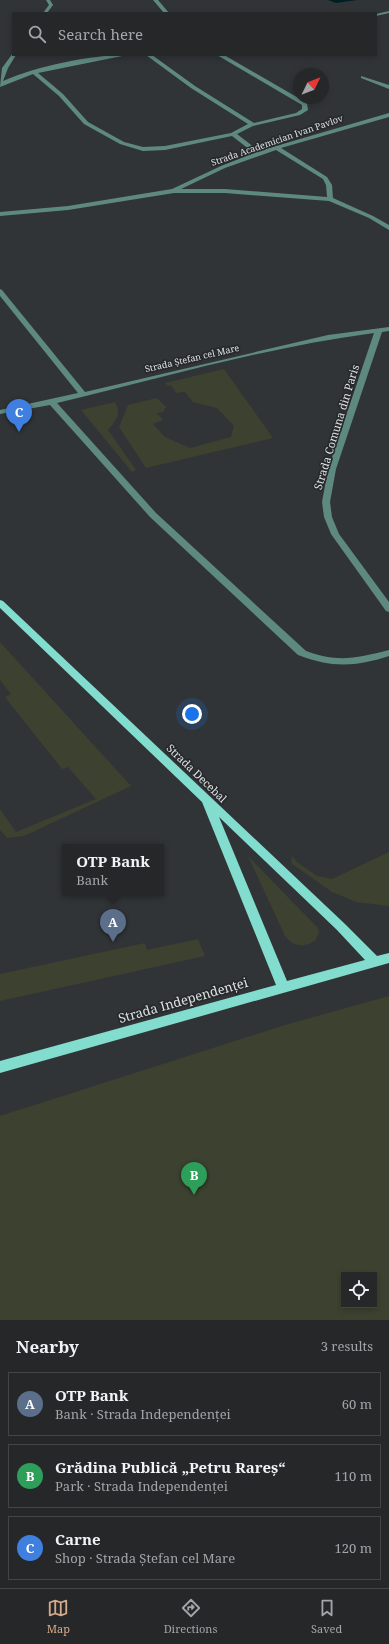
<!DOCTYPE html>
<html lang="en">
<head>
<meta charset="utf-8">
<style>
	body { margin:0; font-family:"Noto Serif",serif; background:#313335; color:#f1f3f6 }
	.controls { position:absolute; right:12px; bottom:12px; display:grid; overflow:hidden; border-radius:0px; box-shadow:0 2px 6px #0003 }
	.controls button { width:36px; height:36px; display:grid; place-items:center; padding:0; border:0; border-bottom:1px solid #424446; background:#252729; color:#f1f3f6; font:20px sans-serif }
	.compass { position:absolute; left:293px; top:68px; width:36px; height:36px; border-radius:50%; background:#252729; box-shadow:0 2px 6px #0003; rotate:47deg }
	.you { position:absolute; left:192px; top:714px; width:14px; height:14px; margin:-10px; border:3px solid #fff; border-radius:50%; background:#1a73e8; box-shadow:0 0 0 6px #1a73e833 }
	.badge { display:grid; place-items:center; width:26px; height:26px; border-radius:50%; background:#d6ab8b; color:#fff; font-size:13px; font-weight:700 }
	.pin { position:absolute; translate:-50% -33px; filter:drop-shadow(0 1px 2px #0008) }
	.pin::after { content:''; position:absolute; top:21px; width:14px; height:12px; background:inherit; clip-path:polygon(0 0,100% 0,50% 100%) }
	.popup { position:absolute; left:62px; top:844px; width:102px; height:52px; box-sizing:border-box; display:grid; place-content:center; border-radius:0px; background:#252729; filter:drop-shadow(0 1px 3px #0005); font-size:13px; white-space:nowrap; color:#a3a5a8 }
	.popup b { font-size:15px; color:#f1f3f6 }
	.popup::after { content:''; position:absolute; left:50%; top:100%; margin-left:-8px; border:8px solid transparent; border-top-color:#252729 }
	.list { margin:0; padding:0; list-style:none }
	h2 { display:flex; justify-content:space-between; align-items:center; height:52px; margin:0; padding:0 16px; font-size:17px }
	h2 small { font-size:13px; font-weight:400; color:#a3a5a8 }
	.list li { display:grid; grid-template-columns:26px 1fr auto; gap:12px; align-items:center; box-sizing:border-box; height:64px; margin:0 8px 8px; padding:0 8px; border:1px solid #424446; border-radius:0px }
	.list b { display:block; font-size:15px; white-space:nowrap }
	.list p { margin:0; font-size:13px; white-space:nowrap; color:#a3a5a8 }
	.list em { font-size:13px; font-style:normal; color:#a3a5a8 }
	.icon { flex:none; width:22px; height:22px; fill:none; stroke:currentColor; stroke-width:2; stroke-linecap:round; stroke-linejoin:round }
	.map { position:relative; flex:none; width:389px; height:1320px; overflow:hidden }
	.search { position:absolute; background:#252729; box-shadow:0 2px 6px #0003; left:12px; right:12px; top:12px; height:44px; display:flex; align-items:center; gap:10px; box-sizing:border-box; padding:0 14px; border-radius:0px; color:#a3a5a8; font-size:15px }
	.sheet { height:268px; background:#252729 }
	nav { display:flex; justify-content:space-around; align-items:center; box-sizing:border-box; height:56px; border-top:1px solid #424446; background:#252729; font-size:11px; color:#a3a5a8 }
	nav a { display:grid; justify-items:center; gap:2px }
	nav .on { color:#d6ab8b }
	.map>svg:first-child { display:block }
	.green { fill:#3c4130; fill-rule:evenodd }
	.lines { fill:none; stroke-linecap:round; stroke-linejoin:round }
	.stream { fill:#001f22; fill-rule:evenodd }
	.minor { fill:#5e8981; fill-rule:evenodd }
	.major { fill:#82ddce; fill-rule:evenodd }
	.labels { text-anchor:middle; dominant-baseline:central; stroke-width:3.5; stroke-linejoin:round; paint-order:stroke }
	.far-street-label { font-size:9px; fill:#dee0e2; stroke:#272a2d }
	.street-label { font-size:11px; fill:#dee0e2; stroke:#272a2d }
	.near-street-label { font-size:13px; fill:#dee0e2; stroke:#272a2d }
</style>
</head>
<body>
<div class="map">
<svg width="389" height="1320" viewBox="0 0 389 1320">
	<rect width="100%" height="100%" fill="#313437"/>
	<g class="green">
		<polygon points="224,369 273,438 146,468 119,427 128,405 157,398 166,407 163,412 157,413 163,420 153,424 165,437 190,448 231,437 234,426 217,408 193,402 185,392 176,393 171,385 168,386 165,383"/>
		<path d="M115,402c7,13 1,18 -7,28l28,40 -4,2 -51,-62z"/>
		<polygon points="0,642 131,786 24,836 7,838 0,830 0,809 16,832 96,799 68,767 62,769 5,697 11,694 0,680"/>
		<polygon points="389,852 389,906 356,902 332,892 291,863 292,856 297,862 317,876 332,879"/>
		<path d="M248,856l69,71 2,4 -3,9c-12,8 -22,7 -31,-4z"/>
		<polygon points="198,939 205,956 0,1001 0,974 145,943 147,950"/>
		<path d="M389,996v324h-389v-204l285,-91zM344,1275h30v30h-30z"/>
	</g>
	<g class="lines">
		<polygon class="stream" points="328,0 357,0 336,3"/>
		<g class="minor">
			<polygon points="46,0 50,0 53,5 47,13 43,13 49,5"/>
			<polygon points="153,0 158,0 169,13 164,13"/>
			<polygon points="389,11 389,13 376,16 376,14"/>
			<path d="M13,53v2h3l-8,13 -5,13c35,-15 86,-26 124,-26l-89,18 25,21 25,28 36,20 19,5 22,-1 66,-13 17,-9 -57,-36 -45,-33h6l43,31 59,37 42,-10 6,-4v-4l-85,-50h7l83,48 1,7 -8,5 -47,11 -16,8 22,17 130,-38v4l-108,31 46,29 5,8 1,13 40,18 16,9v5l-20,-12 -40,-17 -104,-8h-51l-106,17 -68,6v-4l68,-6 104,-17 49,-23 33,-13 -22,-17 -67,14 -22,1 -23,-7 -36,-20 -25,-28 -26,-22 -33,13 2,-19zM276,150l47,29 3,6 1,12 -102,-8h-44l44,-21z"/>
			<polygon points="361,76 389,85 389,89 361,78"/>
			<path d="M0,289l2,1 83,102 243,-57 61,-8v4l-7,1 -46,137 -6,33 2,15 7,17 50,68v10l-3,-1 -55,-77 -7,-17 -2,-15 6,-33 46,-136c-107,14 -212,45 -317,70l99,110 150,138c32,12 51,7 83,-1v6c-34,11 -57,12 -91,-1l-148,-138 -100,-112 -50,9v-4l78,-17 -78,-97z"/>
		</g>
		<path class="major" d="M0,600l3,1 342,323 32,32 12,-3v10l-389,110v-12l276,-76 -74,-183 -202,-194zM219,817l118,113 28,30 -78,21z"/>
	</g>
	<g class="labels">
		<g class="far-street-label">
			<text transform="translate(277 140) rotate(-19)">Strada Academician Ivan Pavlov</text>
			<text transform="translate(192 358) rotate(-13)">Strada Ștefan cel Mare</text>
		</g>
		<g class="street-label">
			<text transform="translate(336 427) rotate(-73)">Strada Comuna din Paris</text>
			<text transform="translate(197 773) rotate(44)">Strada Decebal</text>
		</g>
		<g class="near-street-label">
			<text transform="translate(183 1000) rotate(-16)">Strada Independenței</text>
		</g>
	</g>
</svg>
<div class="controls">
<button><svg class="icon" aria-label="locate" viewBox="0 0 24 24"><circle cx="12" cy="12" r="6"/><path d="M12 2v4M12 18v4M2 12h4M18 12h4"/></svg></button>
</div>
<svg class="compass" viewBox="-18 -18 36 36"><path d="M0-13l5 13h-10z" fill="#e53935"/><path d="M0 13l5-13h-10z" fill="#a3a5a8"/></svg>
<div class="you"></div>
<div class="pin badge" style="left:113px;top:942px;background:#5c6f8a">A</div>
<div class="popup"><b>OTP Bank</b>Bank</div>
<div class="pin badge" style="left:194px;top:1195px;background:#2e9e5b">B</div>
<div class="pin badge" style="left:19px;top:432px;background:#3f7fe0">C</div>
<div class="search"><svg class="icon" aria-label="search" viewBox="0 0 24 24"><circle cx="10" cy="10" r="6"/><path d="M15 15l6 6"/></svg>Search here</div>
</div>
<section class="sheet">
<h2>Nearby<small>3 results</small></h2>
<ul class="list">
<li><span class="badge" style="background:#5c6f8a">A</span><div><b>OTP Bank</b><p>Bank · Strada Independenței</p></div><em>60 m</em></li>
<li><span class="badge" style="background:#2e9e5b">B</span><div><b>Grădina Publică „Petru Rareș“</b><p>Park · Strada Independenței</p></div><em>110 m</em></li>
<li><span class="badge" style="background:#3f7fe0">C</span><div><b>Carne</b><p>Shop · Strada Ștefan cel Mare</p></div><em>120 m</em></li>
</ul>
</section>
<nav>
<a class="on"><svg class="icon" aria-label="map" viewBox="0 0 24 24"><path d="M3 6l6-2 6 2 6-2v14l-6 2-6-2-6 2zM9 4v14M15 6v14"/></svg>Map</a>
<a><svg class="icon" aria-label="directions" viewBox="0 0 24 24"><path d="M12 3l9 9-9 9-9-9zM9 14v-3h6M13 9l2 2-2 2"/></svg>Directions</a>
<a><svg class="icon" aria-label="saved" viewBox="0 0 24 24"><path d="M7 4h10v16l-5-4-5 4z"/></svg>Saved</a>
</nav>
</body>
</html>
